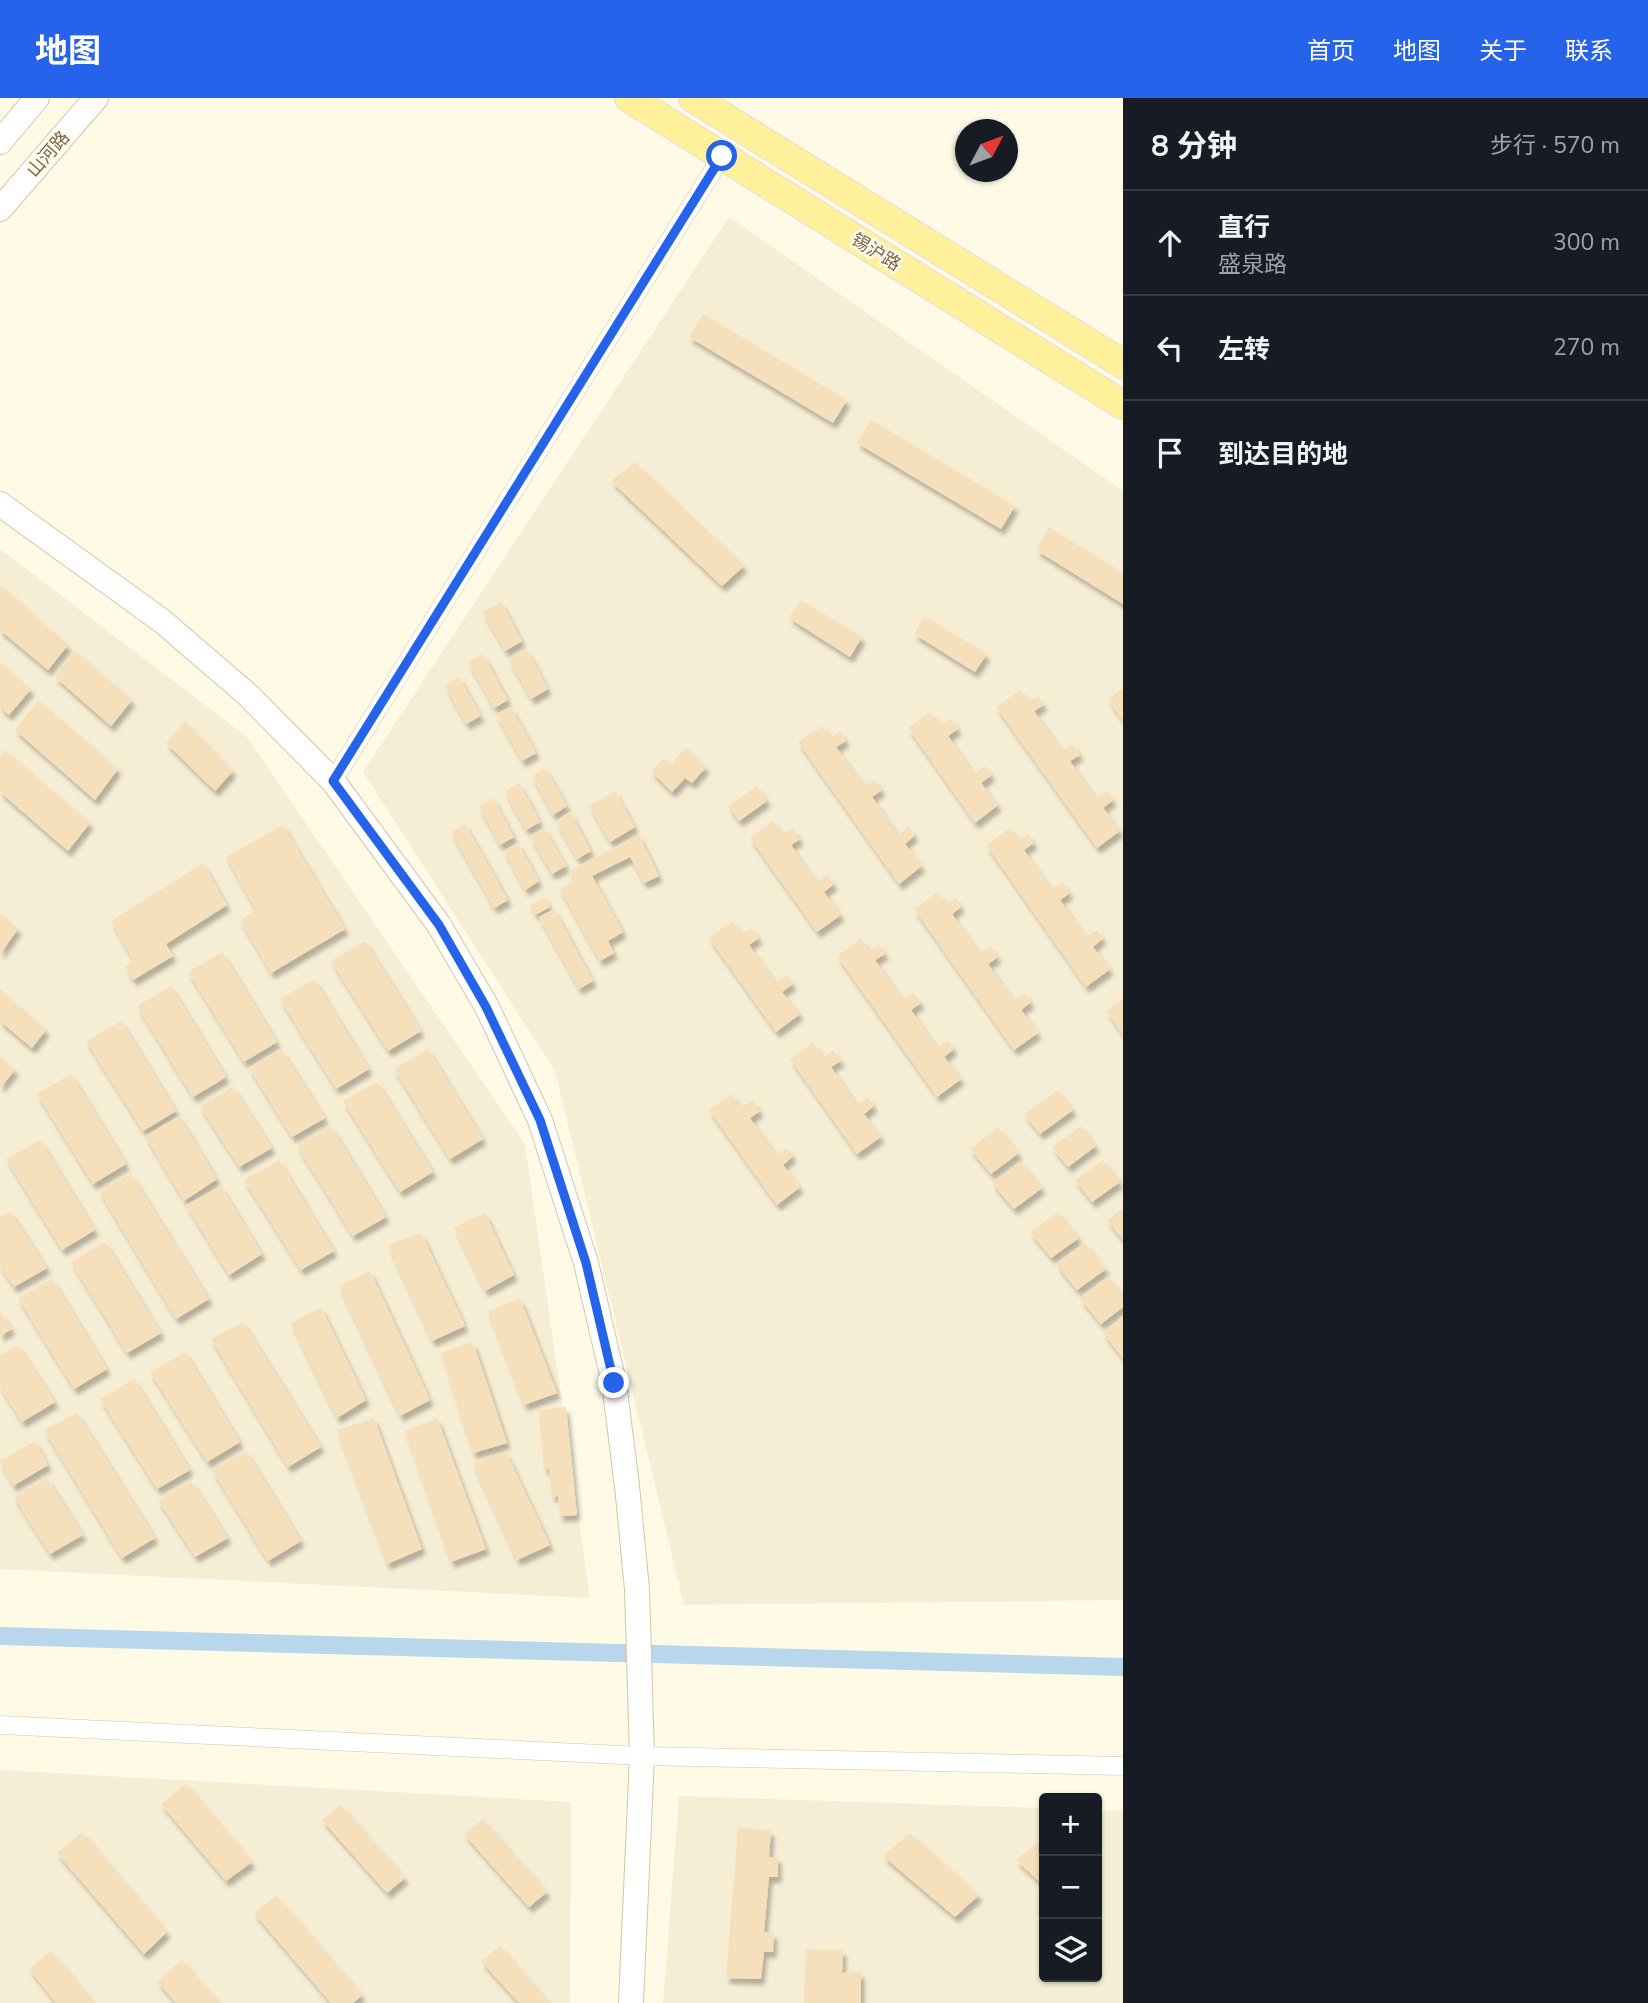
<!DOCTYPE html>
<html lang="zh">
<head>
<meta charset="utf-8">
<style>
	body { margin:0; font-family:"Nunito Sans","Noto Sans SC",sans-serif; background:#242831; color:#f1f3f6 }
	.controls { position:absolute; right:21px; bottom:21px; display:grid; overflow:hidden; border-radius:7px; box-shadow:0 2px 5px #0004 }
	.controls button { width:63px; height:63px; display:grid; place-items:center; padding:0; border:0; border-bottom:2px solid #363941; background:#171b24; color:#f1f3f6; font:35px sans-serif }
	.compass { position:absolute; left:955px; top:21px; width:63px; height:63px; border-radius:50%; background:#171b24; box-shadow:0 2px 5px #0004; rotate:49deg }
	.stop { position:absolute; width:21px; height:21px; margin:-16px; border:5px solid #2563eb; border-radius:50%; background:#fff }
	.stop.end { background:#2563eb; border-color:#fff; box-shadow:0 2px 7px #0008 }
	.list { margin:0; padding:0; list-style:none }
	h2 { display:flex; justify-content:space-between; align-items:center; height:91px; margin:0; padding:0 28px; font-size:30px }
	h2 small { font-size:23px; font-weight:400; color:#9ea1a6 }
	.list li { display:grid; grid-template-columns:46px 1fr auto; gap:21px; align-items:center; box-sizing:border-box; height:105px; padding:0 28px; border-top:2px solid #363941 }
	.list b { display:block; font-size:26px; white-space:nowrap }
	.list p { margin:0; font-size:23px; white-space:nowrap; color:#9ea1a6 }
	.list em { font-size:23px; font-style:normal; color:#9ea1a6 }
	.icon { flex:none; width:38px; height:38px; fill:none; stroke:currentColor; stroke-width:2; stroke-linecap:round; stroke-linejoin:round }
	.map { position:relative; flex:none; width:1123px; height:1905px; overflow:hidden }
	header { display:flex; align-items:center; gap:42px; box-sizing:border-box; height:98px; padding:0 35px; background:#2563eb; color:#fff }
	header strong { font-size:33px }
	nav { display:flex; gap:38px; margin-inline-start:auto; font-size:24px }
	main { display:flex }
	aside { flex:1; background:#171b24 }
	.map>svg:first-child { display:block }
	.residential { fill:#f6eed4 }
	.lines { fill:none; stroke-linecap:round; stroke-linejoin:round }
	.canal { stroke:#b8d7ea; stroke-width:18 }
	.building { fill:#f6e0bb; filter:url(#shadow) }
	.street-casing { stroke:#d1c4aa; stroke-width:19 }
	.secondary-casing { stroke:#d4c6a8; stroke-width:26 }
	.primary-casing { stroke:#e2ddd7; stroke-width:30 }
	.street { stroke:#fff; stroke-width:18 }
	.secondary { stroke:#fff; stroke-width:24 }
	.primary { stroke:#fff19c; stroke-width:28 }
	.route { stroke:#2563eb; stroke-width:9 }
	.labels { text-anchor:middle; dominant-baseline:central; stroke-width:5; stroke-linejoin:round; paint-order:stroke }
	.street-label { font-size:18px; fill:#7a6548; stroke:#fffcee }
</style>
</head>
<body>
<header>
<strong>地图</strong>
<nav><a>首页</a><a>地图</a><a>关于</a><a>联系</a></nav>
</header>
<main>
<div class="map">
<svg width="1123" height="1905" viewBox="0 0 1123 1905">
	<defs>
		<filter id="shadow"><feDropShadow dx="3.5" dy="6" stdDeviation="2" flood-color="#0004"/></filter>
	</defs>
	<rect width="100%" height="100%" fill="#fefae6"/>
	<g class="residential">
		<polygon points="729,119 1123,393 1123,1502 684,1507 555,973 363,674"/>
		<polygon points="0,451 247,639 525,1046 590,1500 0,1471"/>
		<polygon points="0,1672 571,1704 570,1905 0,1905"/>
		<polygon points="679,1698 1044,1710 1044,1879 1097,1879 1097,1712 1123,1713 1123,1905 663,1905"/>
	</g>
	<g class="lines">
		<polyline class="canal" points="0,1538 1123,1569"/>
	</g>
	<g class="building">
		<polygon points="703,216 847,302 833,325 689,239"/>
		<polygon points="871,322 1015,408 1001,431 857,345"/>
		<polygon points="635,364 744,468 722,488 611,383"/>
		<polygon points="1049,429 1123,475 1123,506 1036,452"/>
		<polygon points="0,487 68,547 48,572 0,532"/>
		<polygon points="800,502 862,539 850,559 789,520"/>
		<polygon points="501,504 522,543 505,553 483,514"/>
		<polygon points="924,518 987,556 975,574 914,536"/>
		<polygon points="527,552 548,591 531,601 509,562"/>
		<polygon points="75,553 132,602 111,628 55,579"/>
		<polygon points="483,556 508,602 494,610 468,564"/>
		<polygon points="0,564 31,591 9,617 0,609"/>
		<polygon points="459,579 481,618 466,626 445,588"/>
		<polygon points="1123,590 1123,623 1108,601"/>
		<polygon points="1020,592 1028,604 1038,598 1044,607 1034,613 1062,653 1073,646 1080,657 1070,663 1096,701 1107,693 1113,702 1103,710 1120,733 1097,750 996,609"/>
		<polygon points="38,602 118,671 95,702 15,632"/>
		<polygon points="511,609 536,655 522,663 496,616"/>
		<polygon points="930,614 940,627 951,621 958,631 948,638 974,676 985,668 992,677 981,685 998,707 975,725 908,630"/>
		<polygon points="185,623 233,673 215,693 166,645"/>
		<polygon points="822,628 830,640 840,633 846,643 836,649 864,688 875,682 882,692 872,699 898,737 909,729 915,737 905,746 922,768 899,786 798,644"/>
		<polygon points="686,649 706,669 692,685 685,680 672,694 651,673 664,660 671,666"/>
		<polygon points="5,652 90,725 68,753 0,694 0,659"/>
		<polygon points="545,670 567,708 553,717 532,678"/>
		<polygon points="519,685 540,724 526,732 505,694"/>
		<polygon points="757,688 767,703 739,723 728,708"/>
		<polygon points="615,693 635,729 610,744 589,708"/>
		<polygon points="493,700 514,739 500,747 479,709"/>
		<polygon points="570,714 591,753 577,761 556,723"/>
		<polygon points="773,723 782,736 793,730 800,741 791,747 817,785 827,777 834,786 824,794 841,817 817,834 750,740"/>
		<polygon points="465,726 508,802 494,810 451,734"/>
		<polygon points="283,727 345,831 271,875 240,822 256,812 226,759"/>
		<polygon points="544,730 566,768 552,776 530,738"/>
		<polygon points="1010,730 1018,743 1028,736 1034,745 1024,752 1051,791 1062,784 1070,795 1060,802 1086,839 1097,832 1103,840 1093,849 1110,871 1086,889 986,747"/>
		<polygon points="639,737 659,778 644,785 630,759 592,778 623,834 608,843 614,855 600,863 560,791 575,783 569,773"/>
		<polygon points="518,745 539,783 525,792 504,753"/>
		<polygon points="203,765 227,807 166,846 173,858 133,882 125,869 134,864 111,823"/>
		<polygon points="937,794 946,806 956,800 961,809 952,816 979,855 990,848 998,859 988,866 1014,903 1025,895 1031,904 1021,912 1038,935 1014,952 914,811"/>
		<polygon points="545,799 550,809 535,817 530,807"/>
		<polygon points="554,811 593,883 579,891 539,819"/>
		<polygon points="0,815 18,831 0,856"/>
		<polygon points="732,823 741,836 752,830 759,840 749,847 776,885 787,877 793,886 782,894 800,916 776,934 709,840"/>
		<polygon points="861,841 869,853 879,846 885,856 875,862 902,901 913,895 921,905 911,912 937,950 948,942 954,951 944,959 961,981 937,999 837,858"/>
		<polygon points="365,843 421,933 388,953 331,863"/>
		<polygon points="222,854 277,944 244,964 188,874"/>
		<polygon points="314,881 369,971 336,991 280,901"/>
		<polygon points="171,888 226,979 193,999 137,908"/>
		<polygon points="0,891 46,932 32,950 0,923"/>
		<polygon points="1123,900 1123,937 1106,913"/>
		<polygon points="121,923 176,1013 143,1033 86,943"/>
		<polygon points="813,945 823,959 833,952 841,963 831,969 857,1007 868,999 874,1008 864,1016 881,1039 857,1056 790,961"/>
		<polygon points="281,951 325,1020 292,1039 249,970"/>
		<polygon points="428,951 483,1041 450,1061 394,971"/>
		<polygon points="0,958 15,972 0,990"/>
		<polygon points="71,976 126,1066 93,1086 37,996"/>
		<polygon points="377,984 433,1074 400,1094 343,1003"/>
		<polygon points="233,989 272,1050 239,1069 200,1008"/>
		<polygon points="1058,992 1073,1012 1040,1036 1024,1016"/>
		<polygon points="732,996 742,1009 753,1002 760,1013 750,1020 776,1057 787,1050 793,1058 783,1067 800,1089 777,1107 709,1012"/>
		<polygon points="179,1018 217,1081 184,1103 145,1038"/>
		<polygon points="331,1028 386,1119 353,1138 297,1048"/>
		<polygon points="1081,1028 1096,1048 1068,1069 1052,1049"/>
		<polygon points="998,1029 1019,1055 991,1076 970,1051"/>
		<polygon points="40,1042 95,1132 62,1152 6,1061"/>
		<polygon points="279,1062 334,1153 301,1172 244,1082"/>
		<polygon points="1103,1062 1120,1084 1092,1104 1075,1082"/>
		<polygon points="1021,1064 1042,1090 1014,1111 992,1085"/>
		<polygon points="131,1076 209,1201 176,1221 99,1093"/>
		<polygon points="221,1088 262,1156 229,1177 186,1107"/>
		<polygon points="1123,1110 1123,1142 1107,1122"/>
		<polygon points="10,1113 47,1170 14,1189 0,1168 0,1119"/>
		<polygon points="1058,1114 1079,1140 1051,1160 1030,1134"/>
		<polygon points="485,1115 514,1177 485,1193 454,1129"/>
		<polygon points="421,1135 465,1228 432,1243 388,1147"/>
		<polygon points="105,1144 161,1235 127,1255 71,1164"/>
		<polygon points="1085,1145 1106,1171 1077,1192 1056,1166"/>
		<polygon points="370,1173 430,1302 400,1318 339,1188"/>
		<polygon points="1108,1179 1123,1197 1123,1209 1101,1226 1080,1200"/>
		<polygon points="52,1181 107,1271 74,1291 18,1200"/>
		<polygon points="520,1200 557,1295 524,1307 488,1213"/>
		<polygon points="321,1209 366,1302 337,1320 291,1225"/>
		<polygon points="0,1213 12,1231 0,1238"/>
		<polygon points="1123,1218 1123,1260 1103,1235"/>
		<polygon points="243,1224 321,1349 288,1369 211,1241"/>
		<polygon points="473,1244 507,1345 473,1355 441,1255"/>
		<polygon points="18,1247 55,1304 22,1324 0,1289 0,1258"/>
		<polygon points="185,1254 240,1344 207,1364 150,1274"/>
		<polygon points="134,1281 190,1372 157,1391 100,1301"/>
		<polygon points="566,1309 577,1417 560,1418 558,1398 552,1399 549,1370 544,1371 539,1312"/>
		<polygon points="77,1315 155,1440 122,1460 44,1332"/>
		<polygon points="374,1320 422,1451 387,1466 337,1332"/>
		<polygon points="437,1320 486,1451 451,1464 405,1333"/>
		<polygon points="35,1343 48,1367 13,1388 0,1363"/>
		<polygon points="246,1353 301,1443 268,1463 212,1372"/>
		<polygon points="506,1354 550,1447 517,1462 473,1366"/>
		<polygon points="47,1380 83,1437 50,1456 14,1399"/>
		<polygon points="191,1383 228,1440 195,1459 158,1402"/>
		<polygon points="186,1686 252,1764 226,1783 161,1706"/>
		<polygon points="341,1707 405,1780 387,1795 322,1722"/>
		<polygon points="483,1721 547,1794 529,1809 464,1736"/>
		<polygon points="738,1730 771,1732 769,1759 778,1759 778,1779 769,1779 764,1834 774,1835 773,1854 764,1854 761,1881 726,1880"/>
		<polygon points="82,1734 167,1834 144,1856 57,1755"/>
		<polygon points="910,1735 979,1797 955,1819 883,1758"/>
		<polygon points="1038,1744 1044,1750 1044,1788 1016,1762"/>
		<polygon points="276,1797 362,1897 353,1905 331,1905 254,1815"/>
		<polygon points="500,1848 550,1905 519,1905 481,1863"/>
		<polygon points="806,1851 843,1852 842,1875 861,1874 861,1905 804,1905"/>
		<polygon points="51,1853 94,1905 56,1905 29,1871"/>
		<polygon points="182,1862 219,1905 176,1905 157,1883"/>
	</g>
	<g class="lines">
		<g class="street-casing">
			<g id="street">
				<polyline points="333,683 722,58"/>
				<polyline points="0,1627 642,1658 1123,1668"/>
			</g>
		</g>
		<g class="secondary-casing">
			<g id="secondary">
				<polyline points="0,44 37,0"/>
				<polyline points="0,111 96,0"/>
				<polyline points="0,406 162,523 248,597 333,683 439,827 487,909 540,1022 586,1165 614,1285 627,1388 637,1491 642,1658 631,1905"/>
			</g>
		</g>
		<g class="primary-casing">
			<g id="primary">
				<polyline points="629,0 1123,307"/>
				<polyline points="693,0 1123,266"/>
			</g>
		</g>
		<use href="#street" class="street"/>
		<use href="#secondary" class="secondary"/>
		<use href="#primary" class="primary"/>
	</g>
	<g class="lines">
		<polyline class="route" points="614,1285 586,1165 540,1022 486,909 439,827 333,683 722,58"/>
	</g>
	<g class="labels">
		<g class="street-label">
			<text transform="translate(48 56) rotate(-49)">山河路</text>
			<text transform="translate(876 154) rotate(32)">锡沪路</text>
		</g>
	</g>
</svg>
<div class="controls">
<button>+</button>
<button>−</button>
<button><svg class="icon" aria-label="layers" viewBox="0 0 24 24"><path d="M12 4l9 5-9 5-9-5zM3 14l9 5 9-5"/></svg></button>
</div>
<svg class="compass" viewBox="-18 -18 36 36"><path d="M0-13l5 13h-10z" fill="#e53935"/><path d="M0 13l5-13h-10z" fill="#9ea1a6"/></svg>
<div class="stop" style="left:722px;top:58px"></div>
<div class="stop end" style="left:614px;top:1285px"></div>
</div>
<aside>
<h2>8 分钟<small>步行 · 570 m</small></h2>
<ul class="list">
<li><svg class="icon" aria-label="ahead" viewBox="0 0 24 24"><path d="M12 20V5M6 11l6-6 6 6"/></svg><div><b>直行</b><p>盛泉路</p></div><em>300 m</em></li>
<li><svg class="icon" aria-label="left" viewBox="0 0 24 24"><path d="M17 20v-9H6M10 6l-5 5 5 5"/></svg><div><b>左转</b></div><em>270 m</em></li>
<li><svg class="icon" aria-label="arrive" viewBox="0 0 24 24"><path d="M6 21V4h12l-3 4 3 4H6"/></svg><div><b>到达目的地</b></div></li>
</ul>
</aside>
</main>
</body>
</html>
